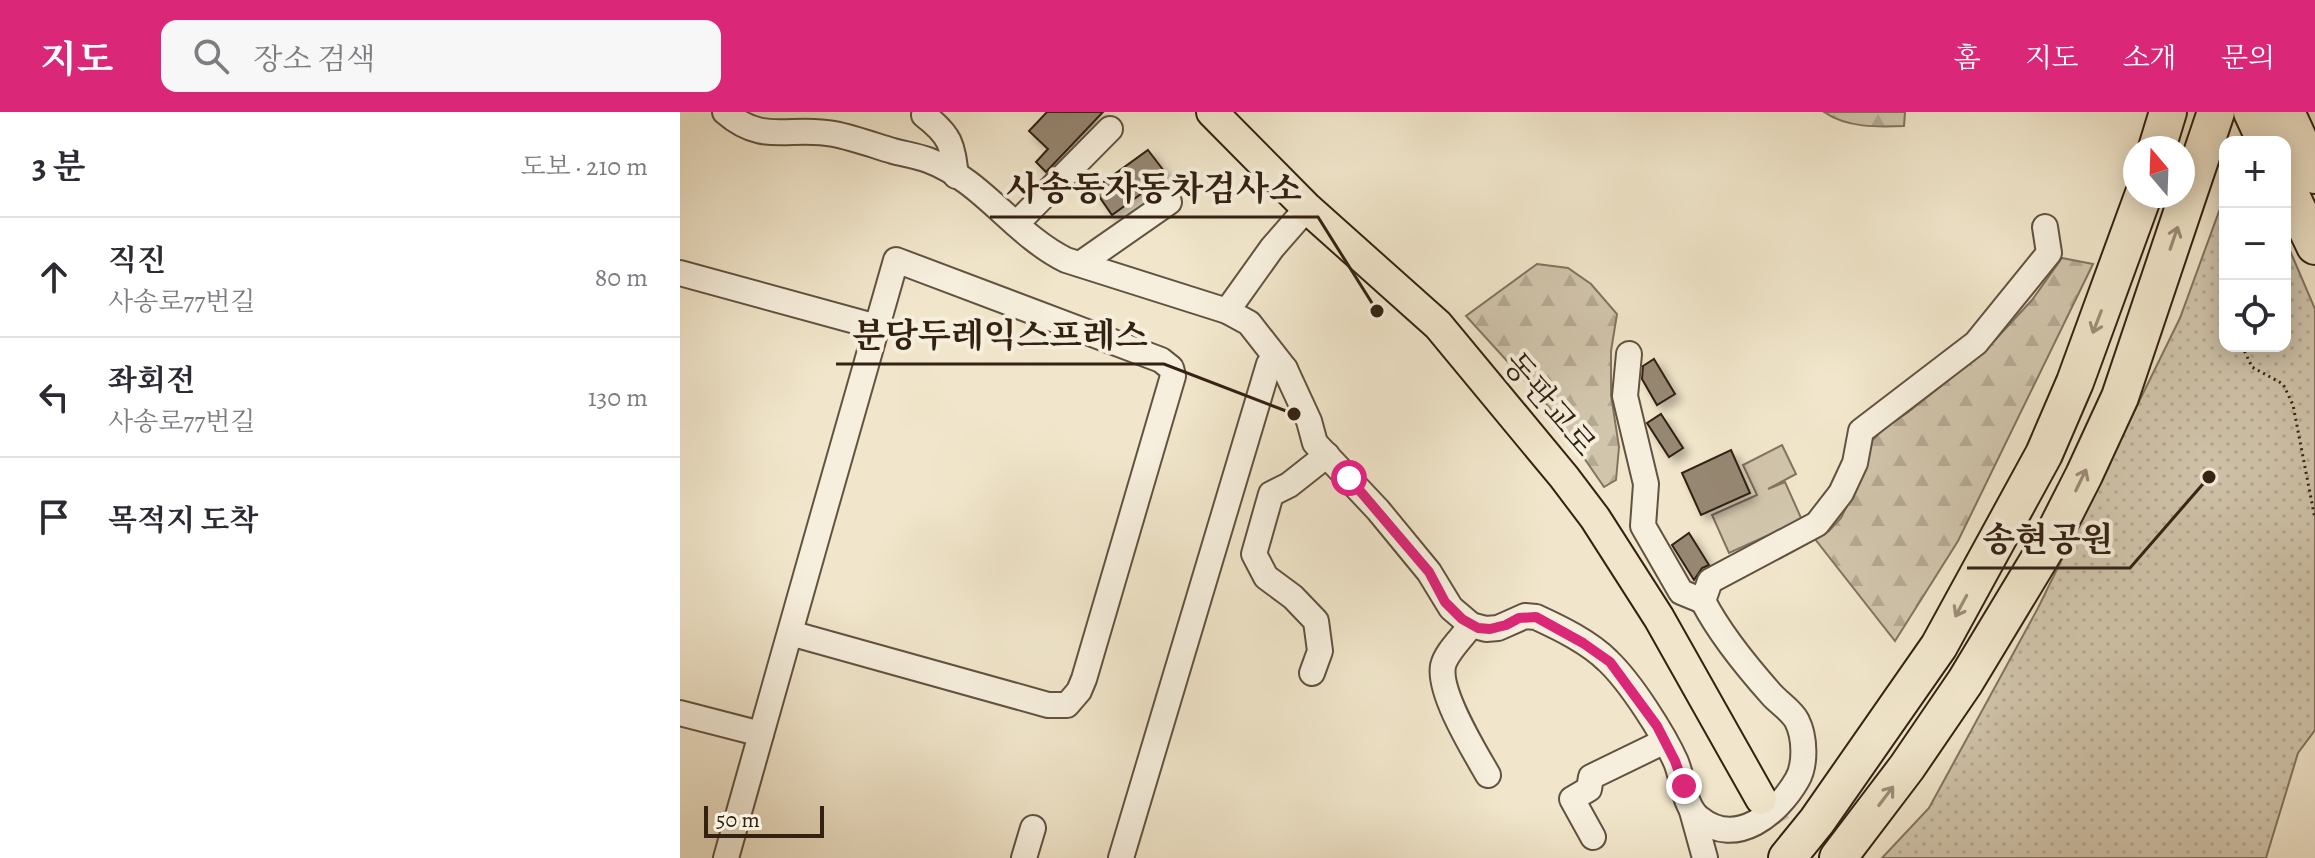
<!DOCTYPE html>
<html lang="ko">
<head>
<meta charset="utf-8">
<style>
	body { margin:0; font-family:Alegreya,"Noto Serif KR",serif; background:#f7f7f7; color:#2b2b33 }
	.controls { position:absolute; right:24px; top:24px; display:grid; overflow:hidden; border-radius:16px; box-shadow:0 4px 20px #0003 }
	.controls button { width:72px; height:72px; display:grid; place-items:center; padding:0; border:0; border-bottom:2px solid #e1e1e2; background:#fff; color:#2b2b33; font:40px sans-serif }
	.compass { position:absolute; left:1443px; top:24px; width:72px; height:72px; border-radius:50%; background:#fff; box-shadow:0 4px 20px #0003; rotate:341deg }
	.scale { position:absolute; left:24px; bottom:20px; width:120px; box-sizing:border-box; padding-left:8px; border:4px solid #332112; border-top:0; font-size:22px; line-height:28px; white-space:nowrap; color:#332112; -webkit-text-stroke:6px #f6efdd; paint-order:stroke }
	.stop { position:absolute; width:24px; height:24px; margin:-18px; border:6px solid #db2777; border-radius:50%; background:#fff }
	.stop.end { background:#db2777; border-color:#fff; box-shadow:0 2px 8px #0008 }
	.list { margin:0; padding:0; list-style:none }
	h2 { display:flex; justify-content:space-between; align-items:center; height:104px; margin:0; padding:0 32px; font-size:34px }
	h2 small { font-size:26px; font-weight:400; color:#7c7c81 }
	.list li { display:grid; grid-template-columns:52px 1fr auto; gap:24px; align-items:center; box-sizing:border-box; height:120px; padding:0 32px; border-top:2px solid #e1e1e2 }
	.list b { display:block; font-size:30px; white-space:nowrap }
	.list p { margin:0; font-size:26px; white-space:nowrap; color:#7c7c81 }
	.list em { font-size:26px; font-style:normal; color:#7c7c81 }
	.icon { flex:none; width:44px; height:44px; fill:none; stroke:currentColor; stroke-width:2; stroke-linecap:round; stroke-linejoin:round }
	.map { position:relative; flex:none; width:1635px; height:746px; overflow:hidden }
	header { display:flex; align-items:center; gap:48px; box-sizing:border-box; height:112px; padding:0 40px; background:#db2777; color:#fff }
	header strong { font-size:38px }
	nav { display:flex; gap:44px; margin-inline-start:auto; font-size:28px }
	.search { width:560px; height:72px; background:#f7f7f7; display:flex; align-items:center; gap:20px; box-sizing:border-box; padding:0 28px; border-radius:16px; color:#7c7c81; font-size:30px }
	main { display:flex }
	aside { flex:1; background:#fff }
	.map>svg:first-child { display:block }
	.grass { fill:#d1c5ac; stroke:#82735f; stroke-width:2 }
	.forest { fill:url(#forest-firs); stroke:#82735f; stroke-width:2 }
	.park { fill:url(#park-dots); stroke:#82735f; stroke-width:2 }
	.building { fill:#968772; stroke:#332112; stroke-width:2; filter:url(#shadow) }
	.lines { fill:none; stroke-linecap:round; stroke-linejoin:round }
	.major-tunnel { stroke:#cbbfa6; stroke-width:30; stroke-dasharray:30 15; stroke-linecap:butt }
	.minor-casing { stroke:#625240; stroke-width:28 }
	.major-casing { stroke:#332112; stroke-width:34 }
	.highway-casing { stroke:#332112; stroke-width:40 }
	.path { stroke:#332112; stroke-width:3; stroke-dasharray:2 4; stroke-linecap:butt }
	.minor { stroke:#f6efdd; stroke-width:24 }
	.major { stroke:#f1e6cb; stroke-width:30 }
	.highway { stroke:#f1e6cb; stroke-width:36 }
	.oneway { stroke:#9c8d78 }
	.route { stroke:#db2777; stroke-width:10 }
	.labels { text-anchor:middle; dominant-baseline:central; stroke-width:8; stroke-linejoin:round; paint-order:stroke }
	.street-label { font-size:32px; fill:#332112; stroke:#f6efdd }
	.leader { fill:none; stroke:#332112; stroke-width:3 }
	.callout-dot { fill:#332112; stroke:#f6efdd; stroke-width:3 }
	.callout-label { font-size:34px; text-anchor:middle; font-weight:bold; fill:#332112; stroke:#f6efdd; stroke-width:8; stroke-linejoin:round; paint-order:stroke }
</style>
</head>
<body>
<header>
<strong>지도</strong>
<div class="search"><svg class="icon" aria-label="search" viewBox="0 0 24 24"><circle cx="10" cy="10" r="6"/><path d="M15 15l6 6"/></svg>장소 검색</div>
<nav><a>홈</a><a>지도</a><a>소개</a><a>문의</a></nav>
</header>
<main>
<aside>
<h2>3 분<small>도보 · 210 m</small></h2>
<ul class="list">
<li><svg class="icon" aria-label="ahead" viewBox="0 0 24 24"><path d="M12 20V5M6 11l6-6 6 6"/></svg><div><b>직진</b><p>사송로77번길</p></div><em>80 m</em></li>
<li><svg class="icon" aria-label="left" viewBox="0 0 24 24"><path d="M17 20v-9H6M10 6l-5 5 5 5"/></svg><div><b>좌회전</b><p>사송로77번길</p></div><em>130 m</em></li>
<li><svg class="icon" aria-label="arrive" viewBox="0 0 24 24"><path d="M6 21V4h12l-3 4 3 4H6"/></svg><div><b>목적지 도착</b></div></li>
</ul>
</aside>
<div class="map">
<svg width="1635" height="746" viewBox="0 0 1635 746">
	<defs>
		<pattern id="forest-firs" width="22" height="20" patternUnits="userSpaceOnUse" patternTransform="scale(2)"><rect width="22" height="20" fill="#d1c5ac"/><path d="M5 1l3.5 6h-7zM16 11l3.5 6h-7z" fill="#b4a993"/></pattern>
		<pattern id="park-dots" width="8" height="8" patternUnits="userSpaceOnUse" patternTransform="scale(2)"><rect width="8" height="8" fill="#d1c5ac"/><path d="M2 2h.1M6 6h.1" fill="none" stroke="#b4a993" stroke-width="1.8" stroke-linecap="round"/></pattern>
		<filter id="shadow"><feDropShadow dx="6" dy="6" stdDeviation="4" flood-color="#0004"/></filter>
	</defs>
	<rect width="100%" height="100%" fill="#f1e6cb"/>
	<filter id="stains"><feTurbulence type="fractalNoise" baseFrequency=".0025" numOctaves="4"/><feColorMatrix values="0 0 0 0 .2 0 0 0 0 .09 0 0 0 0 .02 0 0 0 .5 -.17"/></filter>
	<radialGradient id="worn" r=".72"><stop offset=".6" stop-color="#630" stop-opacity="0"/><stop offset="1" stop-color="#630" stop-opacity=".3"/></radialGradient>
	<polygon class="grass" points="1102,333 1116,362 1088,377 1105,370 1122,408 1049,441 1032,403 1077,383 1063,353"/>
	<g class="forest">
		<path d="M1144,0h81l-1,14c-27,1 -57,2 -80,-14z"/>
		<polygon points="1382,146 1413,152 1278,429 1215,529 1135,427 1149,419 1161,406 1174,379 1191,330 1203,317 1227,301 1303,241 1352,188"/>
		<polygon points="857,152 888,156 911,172 937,202 931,239 931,283 939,335 936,368 924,375 869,295 786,204"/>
	</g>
	<polygon class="park" points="1545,83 1545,234 1605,234 1605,127 1635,197 1635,618 1618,641 1586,746 1202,746 1249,696 1358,496 1500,206"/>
	<g class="building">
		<polygon points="367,0 423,0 366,60 356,50 368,37 349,19"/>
		<polygon points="468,38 487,63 432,103 414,77"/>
		<polygon points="974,247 995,282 977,293 962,267 963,254"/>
		<polygon points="981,302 1003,336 989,345 967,311"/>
		<polygon points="1051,338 1070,381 1021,403 1002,361"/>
		<polygon points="1009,421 1029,453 1022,456 1014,468 992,433"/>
	</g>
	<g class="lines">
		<polyline class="major-tunnel" points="1081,687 1115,746"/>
		<g class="minor-casing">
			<g id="minor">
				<path d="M45,0c39,34 65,13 109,22 20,4 39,11 59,17 11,3 24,5 35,9 54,20 87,75 138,100l161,51 22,12 36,46 24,52 6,22 63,67 51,62 22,36 20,17 15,4 12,-1 27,-12 11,1c24,11 53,25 72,44 23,22 55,72 68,101 7,17 8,44 23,56 37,31 79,-5 98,-38 9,-15 8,-43 0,-59 -5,-10 -18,-18 -25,-26 -25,-28 -52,-61 -69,-94l7,-20 107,-57 24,-31 14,-30 6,-32 115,-88 73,-90 -4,-26"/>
				<path d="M244,3c27,21 28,29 32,61"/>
				<polyline points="336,112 430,17"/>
				<polyline points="400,152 489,90"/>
				<polyline points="0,161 197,215"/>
				<polyline points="547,199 592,136 627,96"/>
				<polyline points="949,242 945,284 966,372 963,414 1001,480 1023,489"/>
				<path d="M791,513c-8,12 -25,27 -28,41 -5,27 32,86 45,109"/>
				<polyline points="632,561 640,539 636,509 613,485 586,465 574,442 591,382 609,373 647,343"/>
				<polyline points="0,601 81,622"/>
				<polyline points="1012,699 1025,746"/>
				<polyline points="913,725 892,687 909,677 911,665 985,629"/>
				<path d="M46,746c56,-199 113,-399 170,-598l265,100 10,8 2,8 -89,303 -5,12 -12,14h-19l-258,-72"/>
				<polyline points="344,746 353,716"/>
				<polyline points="441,746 589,252 605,257"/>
			</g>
		</g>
		<g class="major-casing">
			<polyline id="major" points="532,0 627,96 758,213 884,365 915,406 979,506 1081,687"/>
		</g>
		<g class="highway-casing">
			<g id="highway">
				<polyline points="1572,0 1586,30"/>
				<polyline points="1606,0 1635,63"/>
				<polyline points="1477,36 1488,0"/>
				<polyline points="1605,71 1635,134"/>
				<polyline points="1107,746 1137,709 1259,534 1364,342 1395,270 1463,84"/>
				<polyline points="1158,746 1227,655 1285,570 1372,426 1404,363 1440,285 1536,0"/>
			</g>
		</g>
		<polyline class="path" points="1562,234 1572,255 1603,272 1613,293 1635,407"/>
		<use href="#minor" class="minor"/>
		<use href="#major" class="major"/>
		<use href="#highway" class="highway"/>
	</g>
	<defs><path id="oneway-shaft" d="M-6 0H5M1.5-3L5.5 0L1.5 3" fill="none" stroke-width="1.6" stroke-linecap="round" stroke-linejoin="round" transform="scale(2)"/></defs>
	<g class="oneway">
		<use href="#oneway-shaft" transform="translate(1494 126) rotate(-71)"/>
		<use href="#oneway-shaft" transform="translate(1417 210) rotate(111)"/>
		<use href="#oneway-shaft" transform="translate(1401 368) rotate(-64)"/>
		<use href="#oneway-shaft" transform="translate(1281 494) rotate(118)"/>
		<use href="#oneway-shaft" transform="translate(1206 684) rotate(-53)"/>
	</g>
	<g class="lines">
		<polyline class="route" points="669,366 749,460 765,490 782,507 798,516 810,517 826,513 839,506 856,505 903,531 930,550 977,614 995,649 1004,674"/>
	</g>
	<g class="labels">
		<g class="street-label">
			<text transform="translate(870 292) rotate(50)">동판교로</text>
		</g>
	</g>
	<path class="leader" d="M697 199L638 105H310M614 302L484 252H156M1529 365L1450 456H1287"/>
	<g class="callout-dot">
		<circle cx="697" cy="199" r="8"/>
		<circle cx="614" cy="302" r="8"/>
		<circle cx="1529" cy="365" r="8"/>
	</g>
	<g class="callout-label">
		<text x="474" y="88">사송동자동차검사소</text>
		<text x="320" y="235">분당두레익스프레스</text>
		<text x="1368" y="439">송현공원</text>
	</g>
	<rect width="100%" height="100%" filter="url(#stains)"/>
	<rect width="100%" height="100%" fill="url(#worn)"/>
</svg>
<div class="controls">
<button>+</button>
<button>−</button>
<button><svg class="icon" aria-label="locate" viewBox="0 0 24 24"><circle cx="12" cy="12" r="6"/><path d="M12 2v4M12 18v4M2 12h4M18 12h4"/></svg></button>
</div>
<svg class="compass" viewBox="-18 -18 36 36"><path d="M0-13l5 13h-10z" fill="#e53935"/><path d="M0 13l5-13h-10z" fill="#7c7c81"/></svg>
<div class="scale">50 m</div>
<div class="stop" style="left:669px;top:366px"></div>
<div class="stop end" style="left:1004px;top:674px"></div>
</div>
</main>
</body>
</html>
